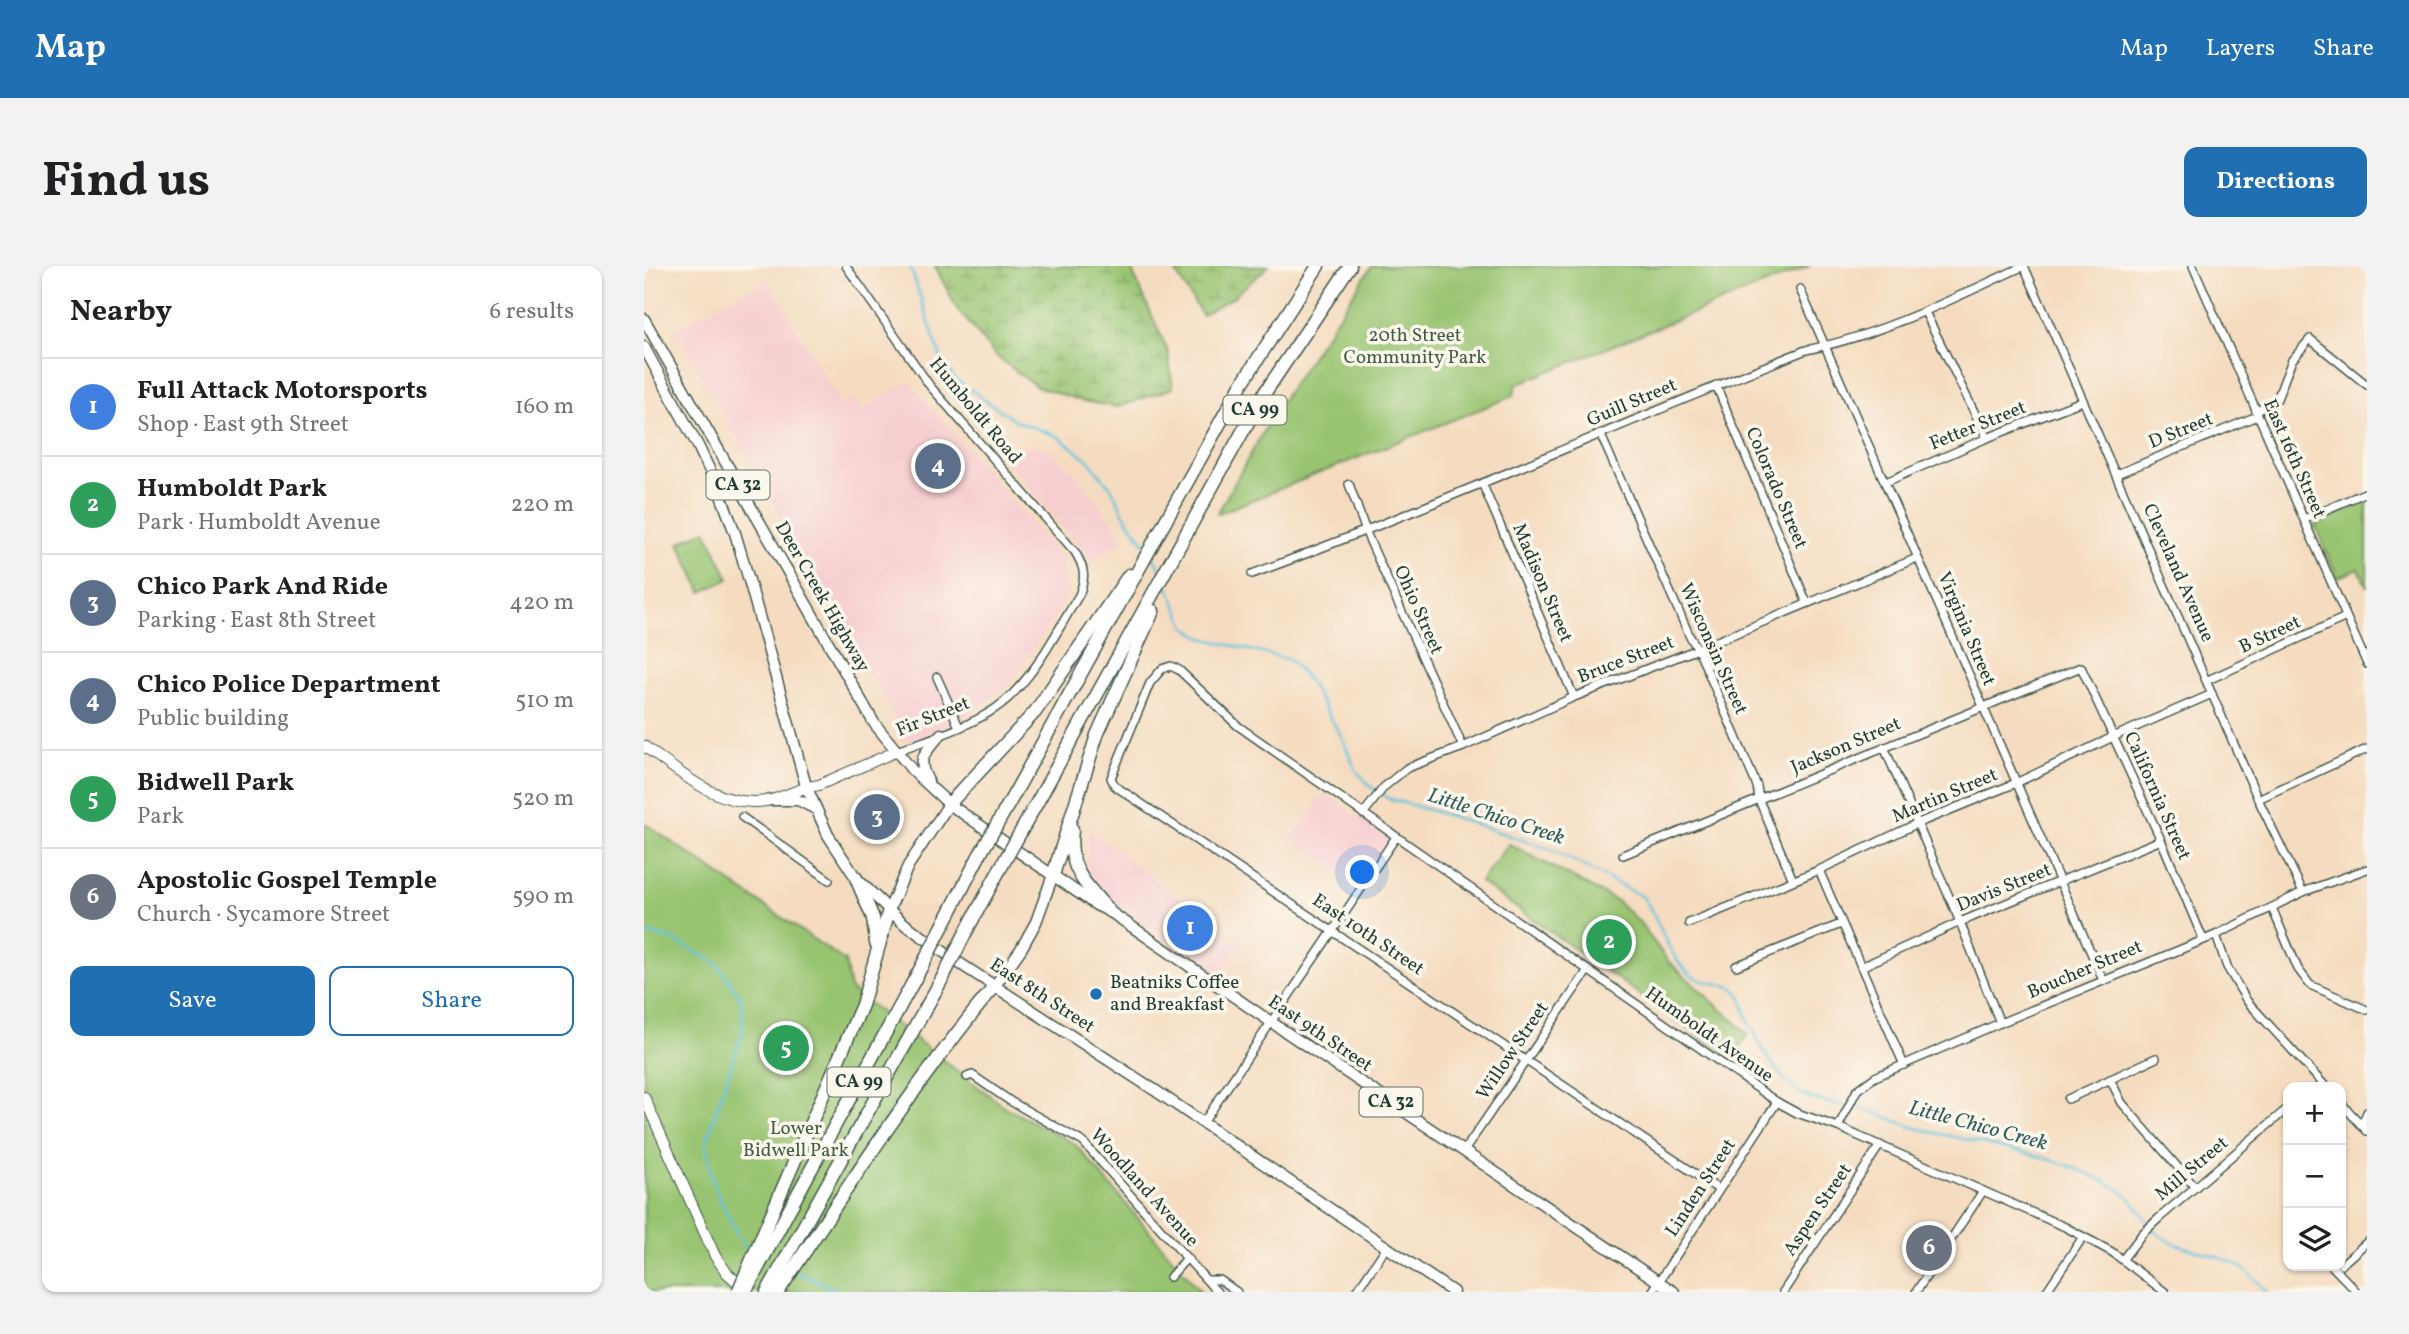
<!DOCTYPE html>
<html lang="en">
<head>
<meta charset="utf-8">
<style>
	body { margin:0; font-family:Vollkorn,serif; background:#f2f2f2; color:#202124 }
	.controls { position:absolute; right:21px; bottom:21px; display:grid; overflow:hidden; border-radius:14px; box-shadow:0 2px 5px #0004 }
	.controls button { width:63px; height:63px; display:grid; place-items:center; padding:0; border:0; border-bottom:2px solid #e0e0e0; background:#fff; color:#202124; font:35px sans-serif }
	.you { position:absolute; left:719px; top:607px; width:24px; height:24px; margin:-18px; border:5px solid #fff; border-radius:50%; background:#1a73e8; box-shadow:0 0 0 10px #1a73e833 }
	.badge { display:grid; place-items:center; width:46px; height:46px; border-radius:50%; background:#1f6fb2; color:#fff; font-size:23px; font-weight:700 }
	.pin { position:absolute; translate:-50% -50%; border:4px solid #fff; box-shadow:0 2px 7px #0006 }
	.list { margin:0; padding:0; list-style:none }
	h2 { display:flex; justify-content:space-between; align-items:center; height:91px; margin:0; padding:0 28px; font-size:30px }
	h2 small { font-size:23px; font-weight:400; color:#757577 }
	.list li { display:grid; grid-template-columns:46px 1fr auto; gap:21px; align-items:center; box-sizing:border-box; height:98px; padding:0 28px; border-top:2px solid #e0e0e0 }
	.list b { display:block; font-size:26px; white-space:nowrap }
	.list p { margin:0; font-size:23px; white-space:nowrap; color:#757577 }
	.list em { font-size:23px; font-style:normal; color:#757577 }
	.actions { display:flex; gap:14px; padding:21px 28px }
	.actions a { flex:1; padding:16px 0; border:2px solid #1f6fb2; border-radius:14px; text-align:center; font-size:24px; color:#1f6fb2 }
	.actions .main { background:#1f6fb2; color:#fff }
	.icon { flex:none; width:38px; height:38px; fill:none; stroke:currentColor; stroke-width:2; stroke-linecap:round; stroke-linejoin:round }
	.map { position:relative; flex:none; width:1723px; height:1026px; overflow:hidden; border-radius:14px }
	header { display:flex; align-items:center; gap:42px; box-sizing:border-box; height:98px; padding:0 35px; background:#1f6fb2; color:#fff }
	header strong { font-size:33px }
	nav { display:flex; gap:38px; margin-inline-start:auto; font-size:24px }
	.intro { display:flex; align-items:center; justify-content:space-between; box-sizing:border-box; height:168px; padding:0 42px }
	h1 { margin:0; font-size:49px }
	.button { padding:18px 32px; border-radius:14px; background:#1f6fb2; color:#fff; font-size:24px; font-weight:700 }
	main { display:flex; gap:42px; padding:0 42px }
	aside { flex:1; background:#fff; border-radius:14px; box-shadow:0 2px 5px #0004 }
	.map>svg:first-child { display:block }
	.built { fill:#f7cfd0 }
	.wetland { fill:url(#wetland-marsh); stroke:#5c8052; stroke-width:2 }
	.green { fill:#98c471; stroke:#5c8052; stroke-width:2 }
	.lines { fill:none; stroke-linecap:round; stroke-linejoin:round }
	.stream { stroke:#5fc2de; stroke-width:2.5 }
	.street-casing { stroke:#3f5549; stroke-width:10 }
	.secondary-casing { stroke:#3f5549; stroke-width:12 }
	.primary-casing { stroke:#3f5549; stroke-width:13 }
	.highway-casing { stroke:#3f5549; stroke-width:15 }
	.street { stroke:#fff; stroke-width:7 }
	.secondary { stroke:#fff; stroke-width:10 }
	.primary { stroke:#fff; stroke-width:10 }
	.highway { stroke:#fff; stroke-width:12 }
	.highway-bridge-casing { stroke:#3f5549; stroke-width:15; stroke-linecap:butt }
	.highway-bridge { stroke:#fff; stroke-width:12 }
	.poi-dot { fill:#1f6fb2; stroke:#fbf7ec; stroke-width:2.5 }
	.labels { text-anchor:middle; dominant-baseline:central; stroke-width:7; stroke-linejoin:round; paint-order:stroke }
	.shield { fill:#fbf7ec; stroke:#61756b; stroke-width:2 }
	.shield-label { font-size:18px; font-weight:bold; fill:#1f3d34 }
	.park-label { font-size:19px; fill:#3d5f43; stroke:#fbf7ec }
	.street-label { font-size:19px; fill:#1f3d34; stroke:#fbf7ec }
	.poi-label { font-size:19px; fill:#1f3d34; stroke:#fbf7ec; text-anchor:start }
	.water-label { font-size:21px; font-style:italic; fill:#2f5e5e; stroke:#fbf7ec }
</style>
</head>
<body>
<header>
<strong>Map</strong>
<nav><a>Map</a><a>Layers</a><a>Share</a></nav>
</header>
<div class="intro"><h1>Find us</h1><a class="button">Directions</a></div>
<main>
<aside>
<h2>Nearby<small>6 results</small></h2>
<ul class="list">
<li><span class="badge" style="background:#3f7fe0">1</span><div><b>Full Attack Motorsports</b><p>Shop · East 9th Street</p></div><em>160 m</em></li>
<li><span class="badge" style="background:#2e9e5b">2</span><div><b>Humboldt Park</b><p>Park · Humboldt Avenue</p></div><em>220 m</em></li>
<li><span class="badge" style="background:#5c6f8a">3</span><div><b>Chico Park And Ride</b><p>Parking · East 8th Street</p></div><em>420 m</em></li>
<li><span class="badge" style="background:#5c6f8a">4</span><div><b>Chico Police Department</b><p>Public building</p></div><em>510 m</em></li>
<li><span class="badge" style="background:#2e9e5b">5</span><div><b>Bidwell Park</b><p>Park</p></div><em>520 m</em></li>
<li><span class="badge" style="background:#6b7280">6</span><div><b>Apostolic Gospel Temple</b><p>Church · Sycamore Street</p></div><em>590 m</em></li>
</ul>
<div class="actions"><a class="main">Save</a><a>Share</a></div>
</aside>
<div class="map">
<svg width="1723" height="1026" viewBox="0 0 1723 1026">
	<defs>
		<pattern id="wetland-marsh" width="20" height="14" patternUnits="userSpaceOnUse" patternTransform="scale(1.75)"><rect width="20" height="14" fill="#98c471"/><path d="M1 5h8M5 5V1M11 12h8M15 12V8" fill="none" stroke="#7ba05e"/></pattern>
	</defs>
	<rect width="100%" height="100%" fill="#fbf7ec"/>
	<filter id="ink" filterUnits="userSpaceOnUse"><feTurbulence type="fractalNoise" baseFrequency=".0143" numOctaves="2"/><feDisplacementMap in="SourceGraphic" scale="14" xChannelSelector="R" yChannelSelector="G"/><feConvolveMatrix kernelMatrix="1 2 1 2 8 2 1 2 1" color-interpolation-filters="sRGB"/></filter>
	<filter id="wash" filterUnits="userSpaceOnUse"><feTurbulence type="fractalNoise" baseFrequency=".00686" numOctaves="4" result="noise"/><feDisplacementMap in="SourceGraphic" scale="28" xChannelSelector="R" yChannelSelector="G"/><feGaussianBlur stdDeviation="1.57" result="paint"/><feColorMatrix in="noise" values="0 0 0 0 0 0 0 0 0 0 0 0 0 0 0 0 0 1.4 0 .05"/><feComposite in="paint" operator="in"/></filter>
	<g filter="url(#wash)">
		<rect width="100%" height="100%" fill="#f5dcc0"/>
		<g class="built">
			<polygon points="124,14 198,140 211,133 218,144 265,115 417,292 423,331 363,422 315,455 264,476 31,63"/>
			<polygon points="397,180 406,185 429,204 480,272 448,296 361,194 375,181"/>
			<polygon points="680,527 746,573 714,620 647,573"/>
			<polygon points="445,564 597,677 576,709 479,644 459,626 443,604"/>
		</g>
		<g class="wetland">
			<polygon points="291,0 486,0 524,86 529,122 474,141 438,135 392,120 353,91 313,43"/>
			<polygon points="528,0 625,0 588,32 558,49"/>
		</g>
		<g class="green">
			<polygon points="728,0 1166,0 873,118 869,130 573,248 631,145"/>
			<polygon points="1723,234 1723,321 1715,303 1693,312 1671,259"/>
			<polygon points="62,264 85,313 58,326 35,277"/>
			<polygon points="0,557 201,695 206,723 362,842 431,878 557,1026 0,1026"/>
			<polygon points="865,578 973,635 996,657 1024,695 1104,768 1087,793 836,616"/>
		</g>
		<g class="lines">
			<g class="stream">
				<polyline points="266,0 298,95 311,113 372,155 413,170 443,193 468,223 481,250 503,281"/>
				<polyline points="508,289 517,305"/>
				<path d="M521,314l21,47 17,11 87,22 18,20 33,56 15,34 15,17 16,11 67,19 101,34 88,46c18,24 25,63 51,80 12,8 34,4 44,15 5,6 6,17 9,25 12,27 31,65 59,79 19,8 38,8 57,13 17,4 33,13 50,18 69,19 145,25 207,63 18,11 25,34 42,47 8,6 19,9 29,12 38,11 49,12 76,43"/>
				<polyline points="0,667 24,671 72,697 97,731 99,766 71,847 62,880 70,920 93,968 106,986"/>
				<polyline points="154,1007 198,1026"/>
			</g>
		</g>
	</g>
	<g filter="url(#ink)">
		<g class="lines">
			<g class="street-casing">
				<g id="street">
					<path d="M202,0l84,120 145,166c10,16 11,26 4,43 -22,36 -47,88 -83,113 -29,20 -65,30 -99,43"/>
					<polyline points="1549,0 1723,398"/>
					<polyline points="1156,23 1459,714"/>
					<polyline points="1281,46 1343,172"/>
					<polyline points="1072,119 1163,337"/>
					<polyline points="1612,146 1633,133 1648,94 1666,73 1723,119"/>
					<polyline points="956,167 1046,371 1054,383 1113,520 1115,534 1149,614"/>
					<polyline points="1473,208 1613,150"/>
					<polyline points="1242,216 1343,172 1438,135"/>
					<polyline points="838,217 930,431"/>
					<polyline points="705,218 724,271 819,481"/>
					<polyline points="1660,253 1723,226"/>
					<path d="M608,308c187,-69 369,-151 554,-224 76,-15 148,-52 218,-84l234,533 45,93"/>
					<polyline points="293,411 315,461"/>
					<polyline points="1564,414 1702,351"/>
					<polyline points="1240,481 1316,656 1356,757"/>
					<polyline points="1614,533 1723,483"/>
					<polyline points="719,548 740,521 763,502 819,481 930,431 1054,383 1273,292"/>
					<polyline points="98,551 185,614"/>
					<polyline points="979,589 1437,401 1517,574 1559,673"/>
					<polyline points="1175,604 1260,799"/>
					<polyline points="1628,642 1654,703 1666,719 1723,744"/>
					<polyline points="1045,657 1175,604 1272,558 1372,517 1469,471 1568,428"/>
					<polyline points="1572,669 1583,701 1603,735 1682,821"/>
					<polyline points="1092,700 1197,658"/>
					<polyline points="1217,701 1316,656 1517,574"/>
					<polyline points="323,811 328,809 366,835 439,876 573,1026"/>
					<polyline points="1466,813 1478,837 1551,921"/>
					<polyline points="1424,833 1512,792"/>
					<polyline points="1697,837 1723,865"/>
					<polyline points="559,857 752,571"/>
					<polyline points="1718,859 1723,846"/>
					<polyline points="1194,861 1213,824 1231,811 1356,757 1572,669 1659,626 1723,603"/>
					<polyline points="820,885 944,704"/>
					<polyline points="1074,923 471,520 467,512 506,417 518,403 527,400 535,404 594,460 1133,836 1153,847 1194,861 1421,961 1468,986 1521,1026"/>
					<polyline points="1479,993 1498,968 1514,953 1644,842"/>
					<polyline points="1697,999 1723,976"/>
					<polyline points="1688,1000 1713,1026"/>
					<polyline points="526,1011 543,992"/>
					<polyline points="563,1014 576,1014 593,1026"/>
					<polyline points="712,1026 742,982"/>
					<polyline points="1008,1026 1133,836"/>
					<polyline points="1139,1026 1236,879"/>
					<polyline points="1272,1026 1339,925"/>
					<polyline points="1402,1026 1439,971"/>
				</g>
			</g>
			<g class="secondary-casing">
				<g id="secondary">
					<path d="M0,480c34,25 76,63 122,55 18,-3 34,-14 53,-16l78,-34"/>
					<polyline points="0,831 71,990 83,1007 102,1024"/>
				</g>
			</g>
			<g class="primary-casing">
				<g id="primary">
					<polyline points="0,53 230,457 268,504 305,538 452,639 465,645 627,756 1030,1026"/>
					<polyline points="0,81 54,180 75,224 91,267 107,321 162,520 184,569 212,612 258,656 315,697 512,825 809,1026"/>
					<path d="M284,515c-13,-23 -2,-29 13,-47"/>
					<polyline points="125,534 154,534 170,542"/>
					<polyline points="245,644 264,600 305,538"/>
					<polyline points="350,721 377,683 392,656 409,609"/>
				</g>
			</g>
			<g class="highway-casing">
				<g id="highway">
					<polyline points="305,538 391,446 485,309"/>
					<polyline points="364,539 597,119 674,0"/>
					<polyline points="385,551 618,131 706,0"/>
					<path d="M428,563c-5,39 13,55 37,82"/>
					<polyline points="409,609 453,469 509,345"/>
					<polyline points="212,612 229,652 232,677"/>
					<polyline points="304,650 335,590"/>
					<polyline points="324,662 356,603"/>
					<polyline points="138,924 218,739 245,644"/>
					<polyline points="151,933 279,698"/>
					<polyline points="123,1026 298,713"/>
					<path d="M134,1026c69,-103 136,-209 216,-305"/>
				</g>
			</g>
			<use href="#street" class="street"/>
			<use href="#secondary" class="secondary"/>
			<use href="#primary" class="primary"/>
			<use href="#highway" class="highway"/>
			<g class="highway-bridge-casing">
				<g id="highway-bridge">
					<polyline points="335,590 364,539"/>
					<polyline points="356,603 385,551"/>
					<polyline points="279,698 304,650"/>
					<polyline points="298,713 324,662"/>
					<polyline points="94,1026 138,924"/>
					<polyline points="101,1026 151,933"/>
				</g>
			</g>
			<use href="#highway-bridge" class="highway-bridge"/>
		</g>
	</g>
	<circle class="poi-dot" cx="452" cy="728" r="7"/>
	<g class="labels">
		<g class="shield">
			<rect x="579.5" y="129.5" width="63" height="29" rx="5"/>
			<rect x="62.5" y="204.5" width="63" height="29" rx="5"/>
			<rect x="183.5" y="801.5" width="63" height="29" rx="5"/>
			<rect x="715.5" y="821.5" width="63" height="29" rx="5"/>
		</g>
		<g class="shield-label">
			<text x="611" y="144">CA 99</text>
			<text x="94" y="219">CA 32</text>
			<text x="215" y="816">CA 99</text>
			<text x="747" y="836">CA 32</text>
		</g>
		<g class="park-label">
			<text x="771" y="70">20th Street<tspan x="771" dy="22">Community Park</tspan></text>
			<text x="152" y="863">Lower<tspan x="152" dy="22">Bidwell Park</tspan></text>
		</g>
		<g class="street-label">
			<text transform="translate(988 137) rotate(-23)">Guill Street</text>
			<text transform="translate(331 145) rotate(50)">Humboldt Road</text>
			<text transform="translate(1334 160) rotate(-22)">Fetter Street</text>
			<text transform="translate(1537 165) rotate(-22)">D Street</text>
			<text transform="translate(1650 193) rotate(66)">East 16th Street</text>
			<text transform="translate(1132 222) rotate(67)">Colorado Street</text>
			<text transform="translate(1534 307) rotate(66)">Cleveland Avenue</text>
			<text transform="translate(898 317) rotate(67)">Madison Street</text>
			<text transform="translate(178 331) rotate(60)">Deer Creek Highway</text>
			<text transform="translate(774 344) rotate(66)">Ohio Street</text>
			<text transform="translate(1322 363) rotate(67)">Virginia Street</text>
			<text transform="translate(1626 369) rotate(-25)">B Street</text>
			<text transform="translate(1069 383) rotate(66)">Wisconsin Street</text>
			<text transform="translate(982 394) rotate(-21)">Bruce Street</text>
			<text transform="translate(289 451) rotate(-22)">Fir Street</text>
			<text transform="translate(1202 480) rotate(-23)">Jackson Street</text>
			<text transform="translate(1301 530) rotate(-23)">Martin Street</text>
			<text transform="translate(1513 530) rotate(66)">California Street</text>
			<text transform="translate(1360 622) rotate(-22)">Davis Street</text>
			<text transform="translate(724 669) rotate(34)">East 10th Street</text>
			<text transform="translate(1441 704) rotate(-23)">Boucher Street</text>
			<text transform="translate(398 730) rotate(33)">East 8th Street</text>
			<text transform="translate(676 768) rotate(34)">East 9th Street</text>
			<text transform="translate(1065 769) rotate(35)">Humboldt Avenue</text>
			<text transform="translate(869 785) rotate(-56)">Willow Street</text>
			<text transform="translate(1548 903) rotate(-40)">Mill Street</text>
			<text transform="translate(500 922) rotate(48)">Woodland Avenue</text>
			<text transform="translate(1057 922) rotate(-57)">Linden Street</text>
			<text transform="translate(1174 944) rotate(-56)">Aspen Street</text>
		</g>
		<g class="poi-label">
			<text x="466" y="717">Beatniks Coffee<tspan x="466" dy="22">and Breakfast</tspan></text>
		</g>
		<g class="water-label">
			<text transform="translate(852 551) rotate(18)">Little Chico Creek</text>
			<text transform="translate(1334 860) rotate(15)">Little Chico Creek</text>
		</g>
	</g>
</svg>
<div class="controls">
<button>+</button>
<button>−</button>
<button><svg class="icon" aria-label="layers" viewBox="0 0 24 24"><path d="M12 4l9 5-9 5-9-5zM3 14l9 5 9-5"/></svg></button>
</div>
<div class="you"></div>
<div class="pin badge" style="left:546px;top:662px;background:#3f7fe0">1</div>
<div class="pin badge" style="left:965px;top:676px;background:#2e9e5b">2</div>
<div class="pin badge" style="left:233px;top:551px;background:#5c6f8a">3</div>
<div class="pin badge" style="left:294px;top:200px;background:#5c6f8a">4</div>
<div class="pin badge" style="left:142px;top:782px;background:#2e9e5b">5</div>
<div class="pin badge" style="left:1285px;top:982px;background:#6b7280">6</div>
</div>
</main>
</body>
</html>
